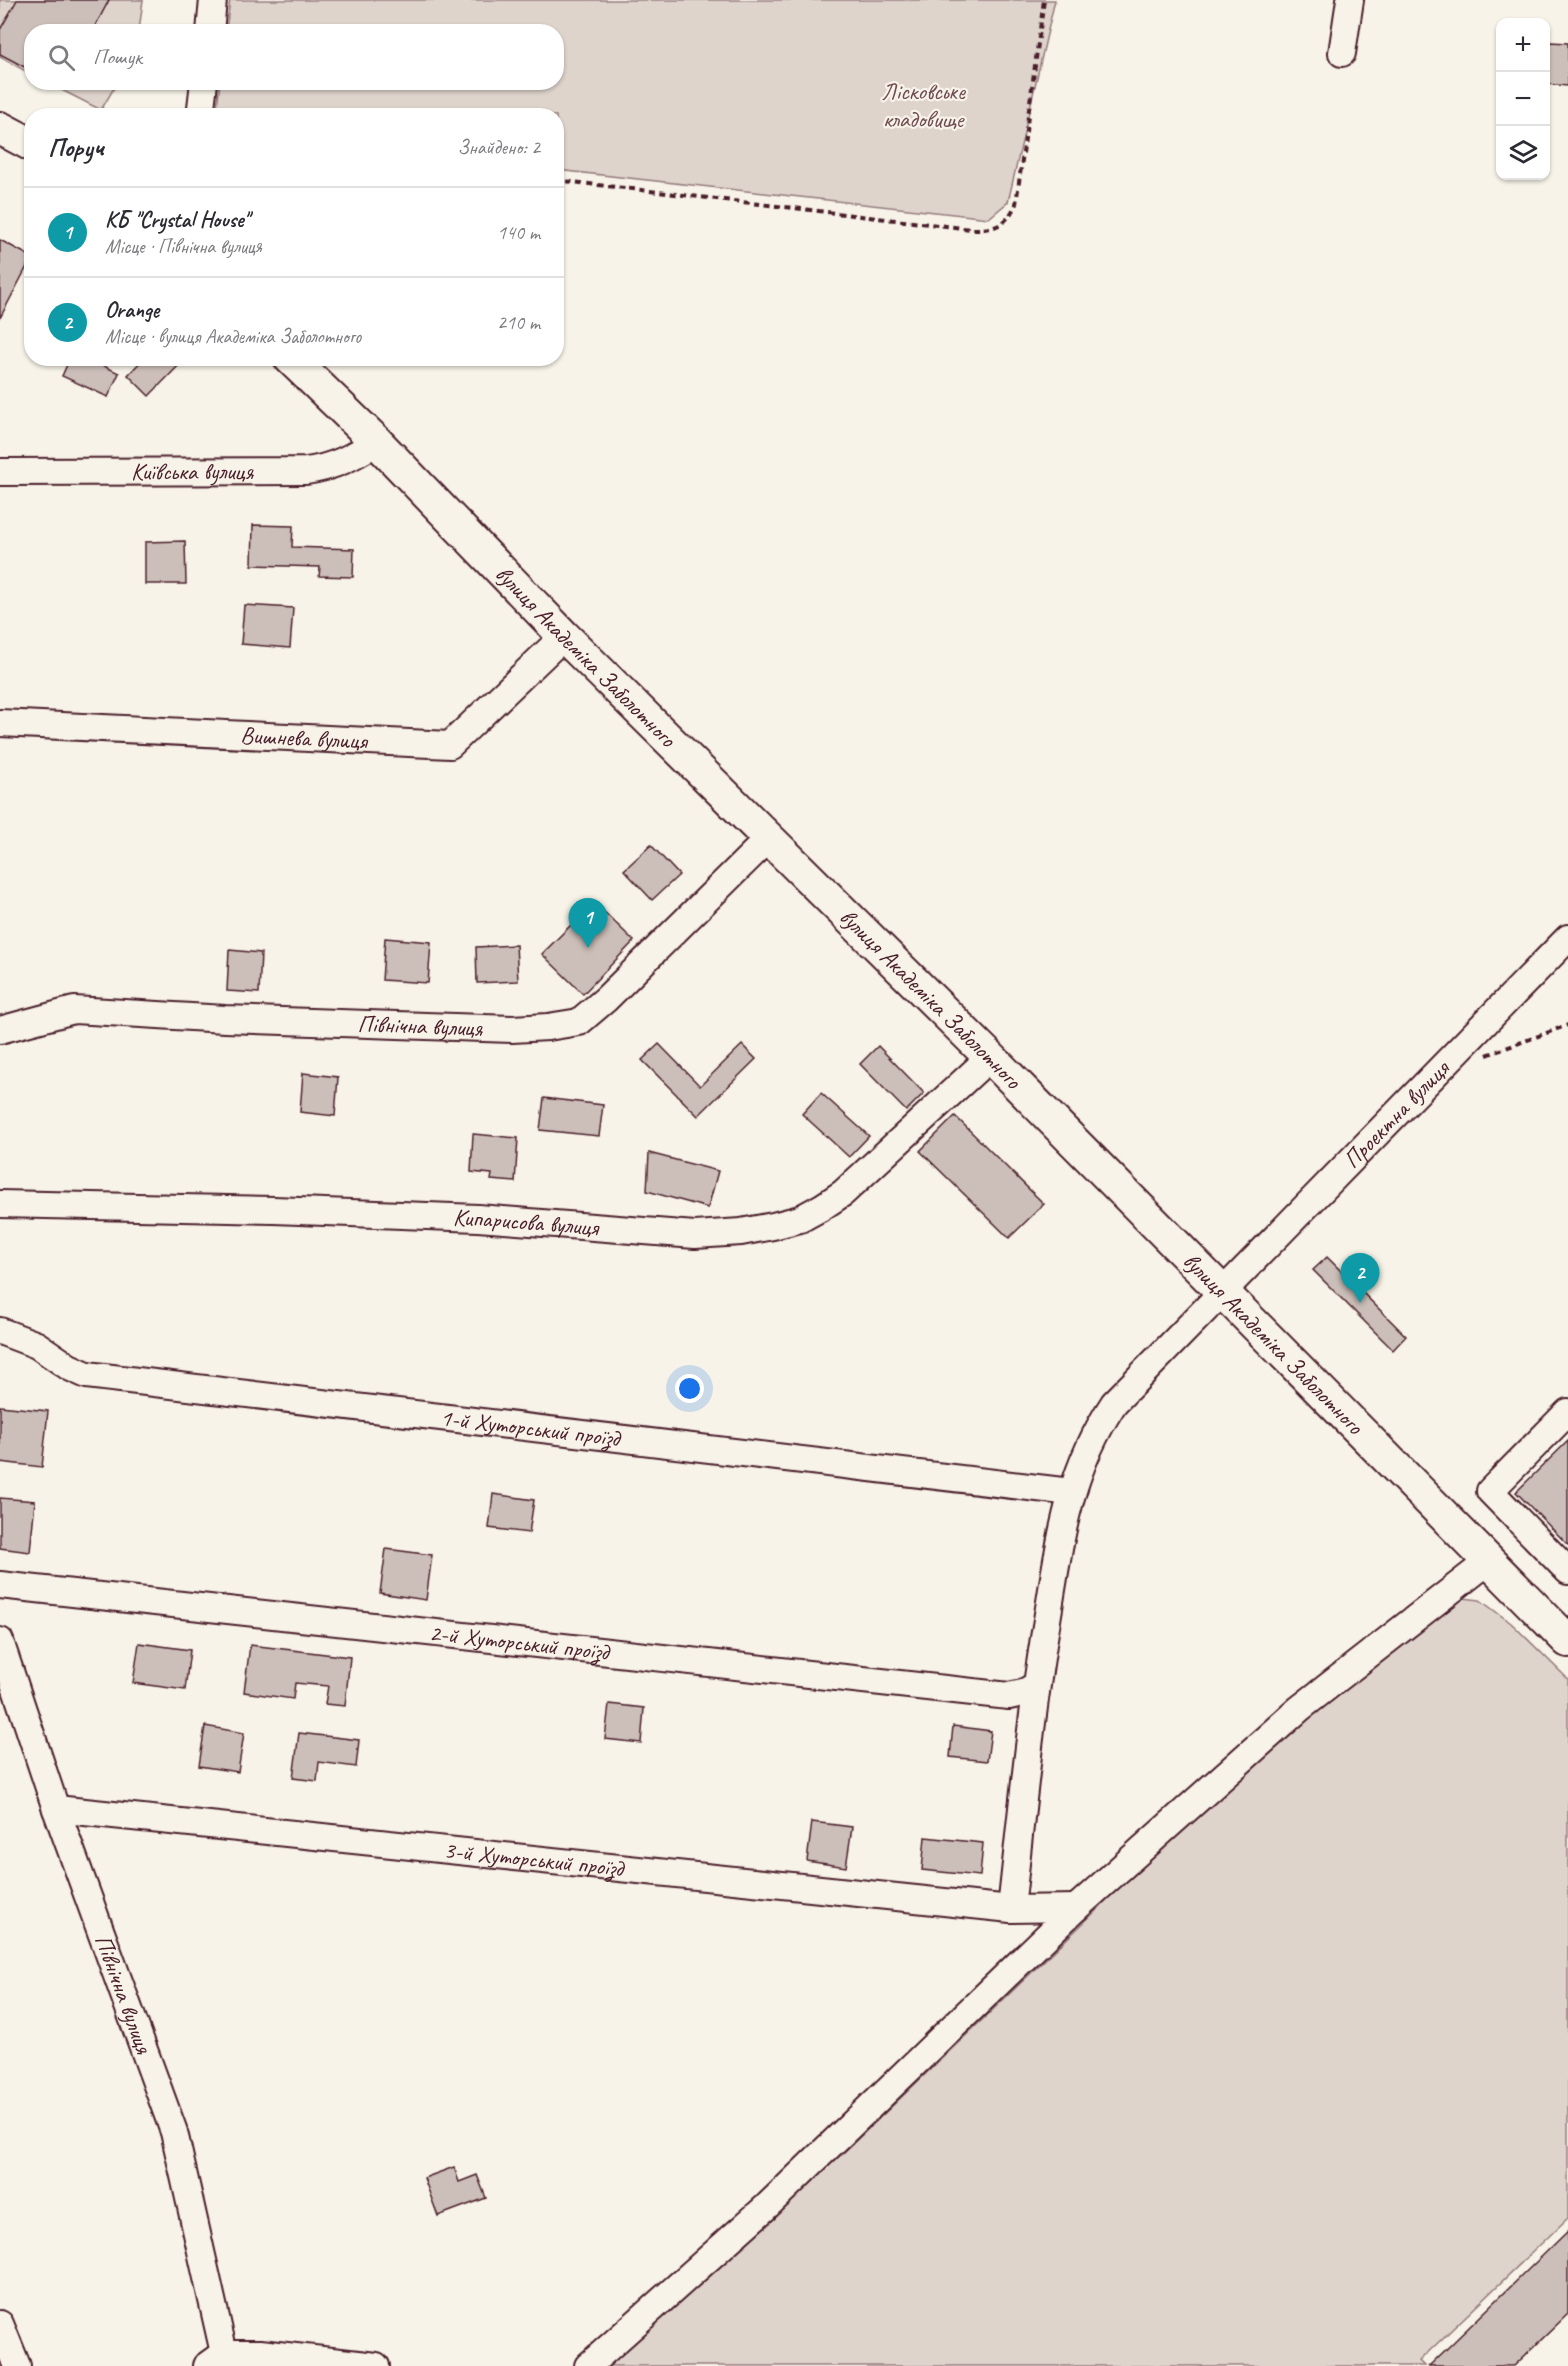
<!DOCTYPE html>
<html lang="uk">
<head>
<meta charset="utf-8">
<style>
	body { margin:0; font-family:Caveat,sans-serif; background:#f7f7f7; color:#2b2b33 }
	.controls { position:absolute; right:18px; top:18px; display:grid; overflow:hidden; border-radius:12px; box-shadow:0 2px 4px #0004 }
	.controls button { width:54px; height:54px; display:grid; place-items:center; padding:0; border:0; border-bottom:2px solid #e1e1e2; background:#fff; color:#2b2b33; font:30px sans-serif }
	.you { position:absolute; left:690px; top:1389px; width:21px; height:21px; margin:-15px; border:4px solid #fff; border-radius:50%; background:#1a73e8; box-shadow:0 0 0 9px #1a73e833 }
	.badge { display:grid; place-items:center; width:39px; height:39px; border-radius:50%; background:#2563eb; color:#fff; font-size:20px; font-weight:700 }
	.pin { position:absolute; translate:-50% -50px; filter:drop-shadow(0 2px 3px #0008) }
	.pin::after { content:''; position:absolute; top:32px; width:21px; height:18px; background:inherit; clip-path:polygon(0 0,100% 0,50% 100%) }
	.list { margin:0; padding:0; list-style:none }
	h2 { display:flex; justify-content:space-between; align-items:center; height:78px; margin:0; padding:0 24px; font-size:26px }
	h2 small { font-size:20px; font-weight:400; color:#7c7c81 }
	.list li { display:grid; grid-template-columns:39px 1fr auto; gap:18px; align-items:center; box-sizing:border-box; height:90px; padding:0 24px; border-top:2px solid #e1e1e2 }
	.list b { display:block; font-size:22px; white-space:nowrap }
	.list p { margin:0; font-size:20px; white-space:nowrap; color:#7c7c81 }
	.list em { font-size:20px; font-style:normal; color:#7c7c81 }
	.icon { flex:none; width:33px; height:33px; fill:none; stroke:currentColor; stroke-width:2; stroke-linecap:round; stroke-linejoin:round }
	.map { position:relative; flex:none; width:1568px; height:2366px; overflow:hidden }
	.search { position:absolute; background:#fff; box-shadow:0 2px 4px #0004; left:24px; top:24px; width:540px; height:66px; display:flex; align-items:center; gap:15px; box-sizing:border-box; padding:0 21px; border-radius:24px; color:#7c7c81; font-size:22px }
	.panel { position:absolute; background:#fff; box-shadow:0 2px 4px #0004; left:24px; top:108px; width:540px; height:258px; border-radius:24px }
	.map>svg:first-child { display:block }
	.green { fill:#ded4cc; stroke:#947a7c; stroke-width:1.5 }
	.building { fill:#ccbfb9; stroke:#4a1f2b; stroke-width:1.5 }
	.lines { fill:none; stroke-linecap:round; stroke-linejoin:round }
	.minor-casing { stroke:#4a1f2b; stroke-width:30 }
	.major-casing { stroke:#4a1f2b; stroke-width:36 }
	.path { stroke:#4a1f2b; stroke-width:4; stroke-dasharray:6 4.5; stroke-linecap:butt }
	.minor { stroke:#f7f3e8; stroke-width:26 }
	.major { stroke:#f7f3e8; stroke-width:32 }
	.labels { text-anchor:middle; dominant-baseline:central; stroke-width:4.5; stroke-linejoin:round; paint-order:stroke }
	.park-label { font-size:24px; fill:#6f4c53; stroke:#f7f3e8 }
	.street-label { font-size:24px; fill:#4a1f2b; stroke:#f7f3e8 }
</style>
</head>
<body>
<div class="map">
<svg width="1568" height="2366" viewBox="0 0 1568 2366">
	<rect width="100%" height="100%" fill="#f7f3e8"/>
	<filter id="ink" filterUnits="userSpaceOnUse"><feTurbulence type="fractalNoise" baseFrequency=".0167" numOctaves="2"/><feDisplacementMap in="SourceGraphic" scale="12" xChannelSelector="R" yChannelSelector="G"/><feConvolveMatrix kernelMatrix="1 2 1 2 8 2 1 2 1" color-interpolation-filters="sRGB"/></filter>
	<g filter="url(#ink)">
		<g class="green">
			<polygon points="0,0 143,0 139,31 32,32 31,74 0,57"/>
			<polygon points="230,0 1055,0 1008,202 989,218 557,170 556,116 216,115 220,83 556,82 556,32 226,31"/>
			<polygon points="48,83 117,82 117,83 101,110"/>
			<polygon points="1463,1598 1480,1600 1511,1623 1568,1679 1568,2218 1419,2361 1424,2366 604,2366 841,2155 1099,1908 1137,1864 1303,1718 1444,1607"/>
		</g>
		<g class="building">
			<polygon points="17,0 109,0 92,32 32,32 32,71 0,54 0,30"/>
			<polygon points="1550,42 1568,43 1568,86 1546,84"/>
			<polygon points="0,240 32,257 0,318"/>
			<polygon points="70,358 87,358 119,373 108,397 62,376"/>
			<polygon points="144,358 186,358 149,396 128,375"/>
			<polygon points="253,525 293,526 292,547 354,549 353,577 319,576 320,567 252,565"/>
			<polygon points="185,541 186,584 145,584 145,542"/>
			<polygon points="244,605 293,608 290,648 241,644"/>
			<polygon points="651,845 679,875 652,900 624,870"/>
			<polygon points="594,902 634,941 583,994 542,954"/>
			<polygon points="385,938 431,942 428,983 382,980"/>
			<polygon points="516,945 518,981 477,983 476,947"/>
			<polygon points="229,950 261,953 259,993 227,991"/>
			<polygon points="659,1044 700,1086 742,1045 756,1059 698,1116 642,1060"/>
			<polygon points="878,1046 924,1093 906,1111 860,1064"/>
			<polygon points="303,1073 338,1077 335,1116 300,1112"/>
			<polygon points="821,1093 869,1136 849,1157 802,1114"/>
			<polygon points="544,1098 603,1105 599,1136 540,1130"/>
			<polygon points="955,1116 1044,1204 1009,1238 920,1151"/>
			<polygon points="473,1134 518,1138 515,1182 491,1180 492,1174 471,1172"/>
			<polygon points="649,1153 718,1171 708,1208 647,1191"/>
			<polygon points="1327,1257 1406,1336 1393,1350 1313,1270"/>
			<polygon points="0,1406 48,1411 42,1467 0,1462"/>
			<polygon points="1568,1441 1568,1545 1516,1492"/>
			<polygon points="493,1494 534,1500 529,1533 489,1528"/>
			<polygon points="0,1498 35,1501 30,1552 0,1548"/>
			<polygon points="386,1549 432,1555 426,1600 380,1593"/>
			<polygon points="139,1643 190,1650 185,1690 133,1683"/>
			<polygon points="250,1645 350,1657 345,1706 325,1704 328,1686 295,1683 293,1699 244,1692"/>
			<polygon points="609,1704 644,1708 641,1743 605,1739"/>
			<polygon points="205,1726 244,1733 238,1772 199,1766"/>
			<polygon points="953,1726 991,1731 987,1761 950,1757"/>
			<polygon points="299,1733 359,1740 356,1767 319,1762 317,1781 293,1778"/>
			<polygon points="812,1822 852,1827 846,1867 807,1861"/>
			<polygon points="925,1837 983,1843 980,1876 922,1870"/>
			<polygon points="454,2167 459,2182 477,2175 486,2198 438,2216 424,2178"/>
			<polygon points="1568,2231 1568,2314 1514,2366 1429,2366"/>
		</g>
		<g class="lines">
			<g class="minor-casing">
				<g id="minor">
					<polyline points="210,32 213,0"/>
					<polyline points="1342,53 1350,0"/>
					<polyline points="200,116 204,82"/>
					<path id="s1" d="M0,472l306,-1c29,-4 46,-14 71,-29"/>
					<path id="s2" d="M0,723l450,22 114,-109"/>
					<path id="s3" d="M0,1030l74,-20 151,9 287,10 36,-2 31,-5 27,-23 162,-160"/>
					<path id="s4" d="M0,1204l274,6 204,8 217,17 46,-3 32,-6 27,-7 22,-12 21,-14 147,-136"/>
					<path id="s5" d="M0,1331l37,14 32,22 18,8 984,117"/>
					<polyline points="1568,1412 1490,1491 1568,1571"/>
					<path id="s6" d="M0,1585l1009,111 14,-3 12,-7"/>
					<path id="s7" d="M0,1641l56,168 118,323 50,221"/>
					<path id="s8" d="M56,1809l955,100 65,-1"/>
					<path id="s9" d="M1011,1909c11,-98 20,-197 37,-295 13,-79 21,-143 66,-211l454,-465"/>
					<polyline points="0,2324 17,2366"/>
					<polyline points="206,2366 224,2353 260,2353 376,2366"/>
					<polyline points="588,2366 765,2208 1076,1908 1299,1709 1490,1560"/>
				</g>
			</g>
			<g class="major-casing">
				<g id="major">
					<polyline points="0,128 32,145"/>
					<path id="s10" d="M290,358l87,84 187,194 426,421 578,584"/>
				</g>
			</g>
			<g class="path">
				<path d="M556,180l415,49c25,0 34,-2 45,-25l28,-204"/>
				<polyline points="1487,1055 1568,1025"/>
			</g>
			<use href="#minor" class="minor"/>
			<use href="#major" class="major"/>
		</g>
	</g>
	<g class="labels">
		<g class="park-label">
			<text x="923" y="91">Лісковське<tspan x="923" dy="28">кладовище</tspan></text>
		</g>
		<g class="street-label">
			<text stroke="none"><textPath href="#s1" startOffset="192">Київська вулиця</textPath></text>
			<text stroke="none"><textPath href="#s10" startOffset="420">вулиця Академіка Заболотного</textPath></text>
			<text stroke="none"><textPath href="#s2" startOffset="304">Вишнева вулиця</textPath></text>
			<text stroke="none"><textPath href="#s10" startOffset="906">вулиця Академіка Заболотного</textPath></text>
			<text stroke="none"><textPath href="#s3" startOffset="423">Північна вулиця</textPath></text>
			<text stroke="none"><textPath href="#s9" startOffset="924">Проектна вулиця</textPath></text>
			<text stroke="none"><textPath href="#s4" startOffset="526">Кипарисова вулиця</textPath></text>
			<text stroke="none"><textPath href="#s10" startOffset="1392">вулиця Академіка Заболотного</textPath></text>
			<text stroke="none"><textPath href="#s5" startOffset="544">1-й Хуторський проїзд</textPath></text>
			<text stroke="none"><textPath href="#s6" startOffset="522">2-й Хуторський проїзд</textPath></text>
			<text stroke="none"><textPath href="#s8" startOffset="480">3-й Хуторський проїзд</textPath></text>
			<text stroke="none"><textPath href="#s7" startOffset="374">Північна вулиця</textPath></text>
		</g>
	</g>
</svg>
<div class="controls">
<button>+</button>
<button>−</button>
<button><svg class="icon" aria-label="layers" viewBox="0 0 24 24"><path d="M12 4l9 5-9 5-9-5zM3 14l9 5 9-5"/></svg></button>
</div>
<div class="you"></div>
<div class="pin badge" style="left:588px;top:948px;background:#0f9aa8">1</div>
<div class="pin badge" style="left:1360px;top:1303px;background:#0f9aa8">2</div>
<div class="search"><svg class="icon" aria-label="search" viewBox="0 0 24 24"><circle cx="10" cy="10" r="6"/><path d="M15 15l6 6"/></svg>Пошук</div>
<section class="panel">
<h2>Поруч<small>Знайдено: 2</small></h2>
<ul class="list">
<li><span class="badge" style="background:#0f9aa8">1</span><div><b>КБ &quot;Crystal House&quot;</b><p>Місце · Північна вулиця</p></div><em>140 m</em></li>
<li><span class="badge" style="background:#0f9aa8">2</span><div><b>Orange</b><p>Місце · вулиця Академіка Заболотного</p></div><em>210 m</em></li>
</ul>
</section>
</div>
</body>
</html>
